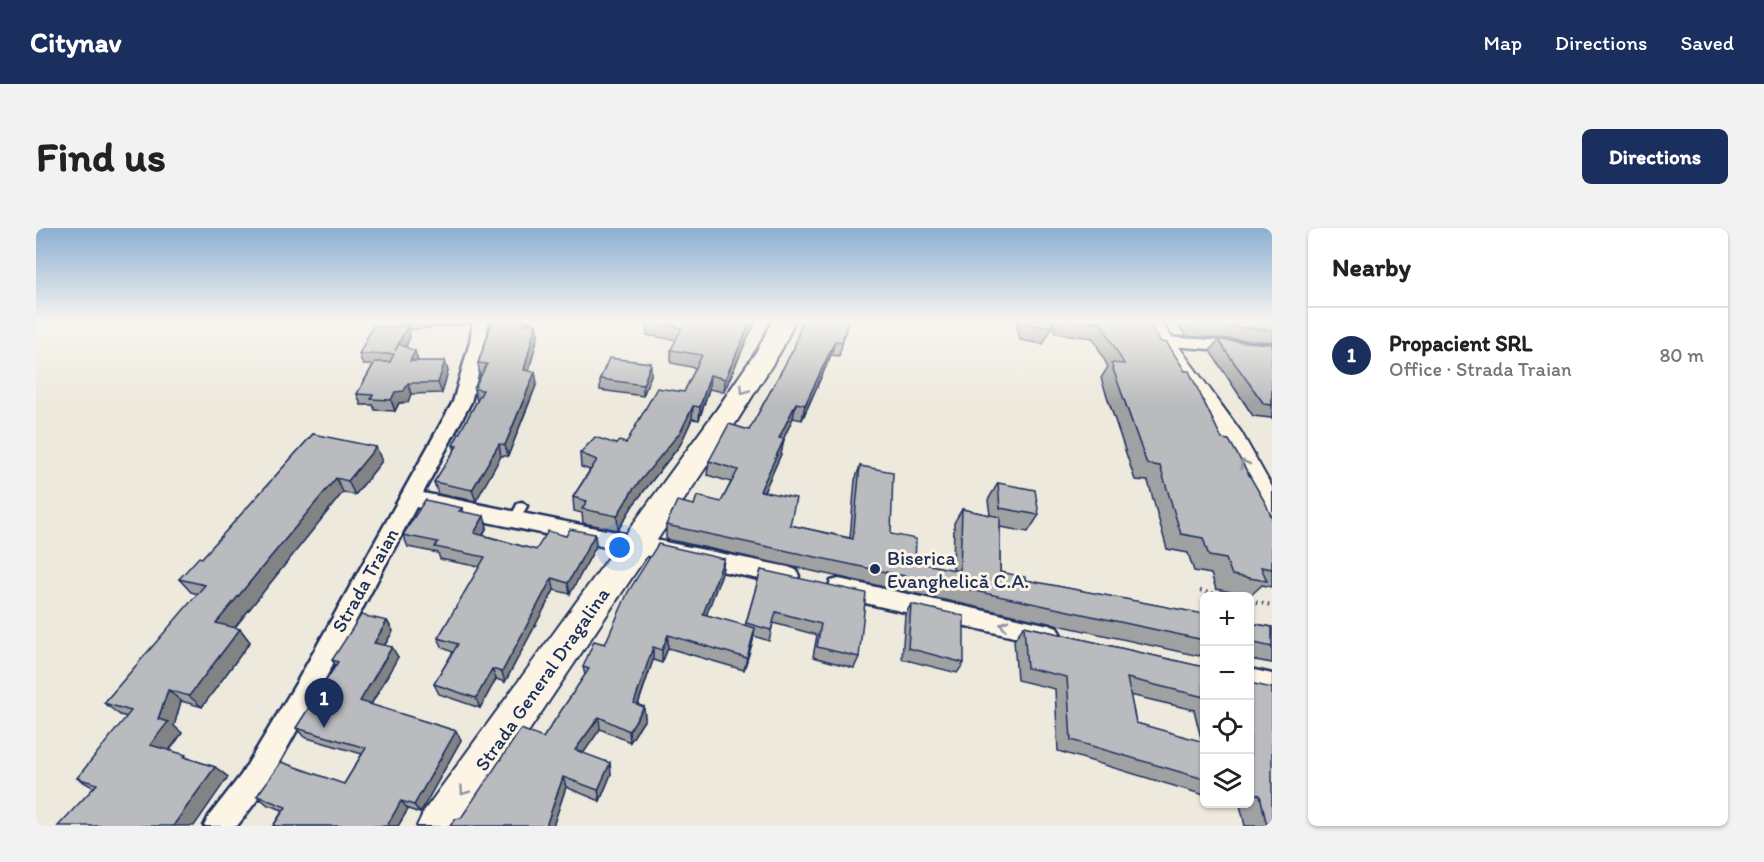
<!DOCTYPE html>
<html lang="en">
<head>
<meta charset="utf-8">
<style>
	body { margin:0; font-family:Itim,sans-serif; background:#f2f2f2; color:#222 }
	.controls { position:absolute; right:18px; bottom:18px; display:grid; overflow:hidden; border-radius:9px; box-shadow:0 2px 4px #0004 }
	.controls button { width:54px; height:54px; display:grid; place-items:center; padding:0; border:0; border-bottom:2px solid #e0e0e0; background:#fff; color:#222; font:30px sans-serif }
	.you { position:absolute; left:584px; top:320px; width:21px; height:21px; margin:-15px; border:4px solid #fff; border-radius:50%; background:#1a73e8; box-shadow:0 0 0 9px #1a73e833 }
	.badge { display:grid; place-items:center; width:39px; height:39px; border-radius:50%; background:#1b2f5e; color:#fff; font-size:20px; font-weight:700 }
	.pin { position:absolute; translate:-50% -50px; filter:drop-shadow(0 2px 3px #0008) }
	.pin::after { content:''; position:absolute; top:32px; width:21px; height:18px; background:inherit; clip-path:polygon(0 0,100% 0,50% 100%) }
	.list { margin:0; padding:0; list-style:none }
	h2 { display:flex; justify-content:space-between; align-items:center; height:78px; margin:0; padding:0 24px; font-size:26px }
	h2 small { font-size:20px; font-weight:400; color:#767676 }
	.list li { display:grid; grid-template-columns:39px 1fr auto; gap:18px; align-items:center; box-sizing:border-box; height:96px; padding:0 24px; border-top:2px solid #e0e0e0 }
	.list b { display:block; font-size:22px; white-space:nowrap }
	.list p { margin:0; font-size:20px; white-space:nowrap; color:#767676 }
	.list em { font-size:20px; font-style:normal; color:#767676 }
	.icon { flex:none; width:33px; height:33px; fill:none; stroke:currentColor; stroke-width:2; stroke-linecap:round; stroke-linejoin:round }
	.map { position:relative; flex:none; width:1236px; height:598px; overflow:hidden; border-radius:9px }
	header { display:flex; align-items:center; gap:36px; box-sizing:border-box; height:84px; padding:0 30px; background:#1b2f5e; color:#fff }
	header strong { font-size:28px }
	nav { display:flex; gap:33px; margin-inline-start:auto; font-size:21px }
	.intro { display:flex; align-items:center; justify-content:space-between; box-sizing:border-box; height:144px; padding:0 36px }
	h1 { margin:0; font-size:42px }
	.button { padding:15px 27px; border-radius:9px; background:#1b2f5e; color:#fff; font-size:21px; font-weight:700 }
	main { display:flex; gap:36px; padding:0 36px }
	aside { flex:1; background:#fff; border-radius:9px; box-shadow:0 2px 4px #0004 }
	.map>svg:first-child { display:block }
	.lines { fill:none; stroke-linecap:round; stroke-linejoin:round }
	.service-casing { stroke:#1b2f5e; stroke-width:5 }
	.minor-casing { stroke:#1b2f5e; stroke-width:5 }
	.primary-casing { stroke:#1b2f5e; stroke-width:4 }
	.path { stroke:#1b2f5e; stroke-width:4; stroke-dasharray:1.5 4.5; stroke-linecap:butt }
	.service { fill:#fcf5e5; fill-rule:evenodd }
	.minor { fill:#fcf5e5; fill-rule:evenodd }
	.primary { fill:#fcf5e5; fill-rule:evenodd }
	.wall { fill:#a0a1a3; stroke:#1b2f5e; stroke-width:1.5; fill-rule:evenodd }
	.shaded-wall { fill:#828385; stroke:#1b2f5e; stroke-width:1.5 }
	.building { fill:#babbbe; stroke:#1b2f5e; stroke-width:1.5 }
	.oneway { stroke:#8c92a2 }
	.poi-dot { fill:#1b2f5e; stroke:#fcf5e5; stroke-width:2 }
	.labels { text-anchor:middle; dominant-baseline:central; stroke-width:6; stroke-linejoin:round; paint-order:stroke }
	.poi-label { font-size:20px; fill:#1b2f5e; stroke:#fcf5e5; text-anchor:start }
	.street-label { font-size:20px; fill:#1b2f5e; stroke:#fcf5e5 }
</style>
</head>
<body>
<header>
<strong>Citynav</strong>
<nav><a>Map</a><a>Directions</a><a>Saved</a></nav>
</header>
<div class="intro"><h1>Find us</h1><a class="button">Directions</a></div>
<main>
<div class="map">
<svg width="1236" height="598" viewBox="0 0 1236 598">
	<rect width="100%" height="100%" fill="#eee9dd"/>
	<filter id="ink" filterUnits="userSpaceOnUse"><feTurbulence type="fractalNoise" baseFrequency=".0167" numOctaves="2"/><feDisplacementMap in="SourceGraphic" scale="12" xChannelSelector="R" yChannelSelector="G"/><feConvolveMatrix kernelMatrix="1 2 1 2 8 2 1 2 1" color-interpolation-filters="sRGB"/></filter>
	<g filter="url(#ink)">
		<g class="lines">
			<g class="service-casing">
				<polygon id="service" points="486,274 491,278 483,293 475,293 474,290 482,275"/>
			</g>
			<g class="minor-casing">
				<g id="minor">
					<polygon points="437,93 452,93 450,114 435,174 387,265 752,339 760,342 763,348 760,354 752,357 380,279 280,468 225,567 201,598 168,598 173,588 205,547 262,452 417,174 434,114"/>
					<polygon points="1129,109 1236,116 1236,126 1123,117 1121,114"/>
					<polygon points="803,351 1013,397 1021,400 1025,407 1021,414 1013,417 803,369 795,367 792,360 795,353"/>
					<polygon points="1214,441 1236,446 1236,468 1214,463"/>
				</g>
			</g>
			<g class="primary-casing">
				<g id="primary">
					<polygon points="736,93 759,93 746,121 701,193 429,598 381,598 388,583 681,181 722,121"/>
					<polygon points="1101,93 1124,93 1205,204 1236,259 1236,299 1225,295 1182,213"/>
				</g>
			</g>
			<g class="path">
				<polyline points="1164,363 1191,368"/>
				<polyline points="1214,373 1236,377"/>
			</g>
			<use href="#service" class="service"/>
			<use href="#minor" class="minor"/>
			<use href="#primary" class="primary"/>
		</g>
		<g class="wall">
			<polygon points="363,93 436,93 434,96 372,102 374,109 370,119 382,133 412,143 406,165 375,166 372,174 363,175 359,183 339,182 337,177 325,177 321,166 337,137 327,137 323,126 364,98"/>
			<polygon points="453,93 494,93 494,96 502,107 493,143 501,155 472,228 465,228 440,273 402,266 398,254 419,222 417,217 441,173 438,161 445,147 444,147 442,135 454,100"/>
			<polygon points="611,93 711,111 688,164 673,161 663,192 656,191 644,217 597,277 582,302 547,295 546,285 538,283 537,269 554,242 545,239 544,225 580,216 590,215 648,164 660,140 635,135 635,122 640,112 611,107"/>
			<polygon points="812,93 803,128 795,127 766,192 757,190 747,211 748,211 745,226 728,264 754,297 814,310 819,252 824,238 855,306 879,334 917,342 918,295 926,281 954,287 952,272 962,255 1003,287 992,304 964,299 964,344 989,352 1168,386 1168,423 1163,428 630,311 630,297 658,277 685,274 695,254 671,247 673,233 713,202"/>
			<polygon points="980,93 1015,93 1016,99 1007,116 984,112"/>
			<polygon points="1017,93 1111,93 1236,290 1236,359 1226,357 1214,368 1180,361 1175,346 1158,343 1152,325 1131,321 1112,253 1099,252 1065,150 1072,139 1057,110 1019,105"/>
			<polygon points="1139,93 1236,93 1236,114 1150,108"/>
			<polygon points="1182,112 1236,116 1236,191 1235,190 1217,188 1174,123"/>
			<polygon points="615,147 607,168 564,162 564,151"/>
			<polygon points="277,206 346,233 319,267 307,264 198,400 204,401 214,414 166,479 145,473 138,498 146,505 134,522 157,532 179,539 192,549 58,560 41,550 91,489 84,487 68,475 162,366 155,364 143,351 166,330"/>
			<polygon points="426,280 427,284 451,299 447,307 500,322 530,308 559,306 560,318 534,366 518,362 469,454 460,451 444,480 403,466 398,456 417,424 407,420 402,410 444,339 404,331 402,325 372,319 367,307"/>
			<polygon points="688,331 686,345 670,387 709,398 725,342 823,429 818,440 777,429 781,407 737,395 733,413 718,408 708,442 632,420 626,435 617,432 602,477 608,479 609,491 594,514 564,501 547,525 575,546 564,573 530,559 517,598 414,598 425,590 507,510 549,447 547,439 569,416"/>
			<polygon points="875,376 928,435 921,445 866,431 869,387"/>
			<polygon points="351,393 357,403 349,417 362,429 335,477 420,503 425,512 384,585 372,581 362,598 237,598 247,582 232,577 221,568 308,556 326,526 268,509 260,500 300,438 296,432"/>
			<polygon points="1214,395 1236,399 1236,435 1214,431"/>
			<path d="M988,398l180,41v128l-146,-44 -3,-62 -38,-9 -3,-40zM1094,467l64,15 8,32 -66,-19z"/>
			<polygon points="1214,455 1236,598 1209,598 1204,577 1199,576 1214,576"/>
		</g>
		<g class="shaded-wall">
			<polygon points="715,93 721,93 711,111 688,164 689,151"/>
			<polygon points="500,96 502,107 490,154 488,142"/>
			<polygon points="371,98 374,109 363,134 359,123"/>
			<polygon points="799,113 795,127 766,192 769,177"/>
			<polygon points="379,123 382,133 374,133"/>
			<polygon points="409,133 412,143 406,165 402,155"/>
			<polygon points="615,135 615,147 607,168 607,157"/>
			<polygon points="499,144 501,155 472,228 469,217"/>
			<polygon points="674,147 673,161 663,192 664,179"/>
			<polygon points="372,155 375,166 372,174 363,175 359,183 355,172 359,164"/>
			<polygon points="760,175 757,190 741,225 743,210"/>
			<polygon points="657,178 656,191 644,217 597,277 582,302 581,288 596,263"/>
			<polygon points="748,211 745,226 722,277 724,263"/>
			<polygon points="463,216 465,228 440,273 436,262"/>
			<polygon points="340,219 346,233 319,267 312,253"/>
			<polygon points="300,250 307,264 192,408 180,395"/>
			<polygon points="448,288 451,299 442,316 438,305"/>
			<polygon points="559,306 560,318 534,366 532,355"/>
			<polygon points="688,331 686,345 666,399 667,386"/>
			<polygon points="516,350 518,362 469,454 466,444"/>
			<polygon points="351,393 357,403 344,425 338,415"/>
			<polygon points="719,400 717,413 708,442 711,430"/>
			<polygon points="204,401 214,414 166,479 153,468"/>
			<polygon points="632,407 632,420 626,435 626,422"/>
			<polygon points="356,419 362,429 331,483 324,473"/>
			<polygon points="617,419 617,432 598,487 598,475"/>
			<polygon points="456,441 460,451 444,480 440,470"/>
			<polygon points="132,462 145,473 138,498 146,505 129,528 114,517"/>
			<polygon points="608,479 609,491 594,514 593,503"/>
			<polygon points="563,489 564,501 542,533 539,522"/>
			<polygon points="420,503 425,512 384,585 378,577"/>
			<polygon points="574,535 575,546 564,573 562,562"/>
			<polygon points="179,539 192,549 158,598 137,598"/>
			<polygon points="527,549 530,559 517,598 510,598"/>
			<polygon points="365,573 372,581 362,598 351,598"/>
		</g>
		<g class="building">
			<polygon points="457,93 490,93 489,96 500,96 488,142 499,144 469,217 463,216 436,262 398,254 421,218 417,217 447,162 438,161 451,136 442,135"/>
			<polygon points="611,93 715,93 689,151 674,147 664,179 657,178 645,203 596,263 581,288 546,281 551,273 537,269 561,232 544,225 559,209 580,216 583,213 590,215 621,160 648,164 666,127 635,122 646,100"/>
			<polygon points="766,93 812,93 806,114 799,113 769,177 760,175 743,210 748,211 724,263 760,270 754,297 817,311 824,238 857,244 855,306 880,311 879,334 924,343 926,281 964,289 964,344 989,349 989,352 1168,386 1168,412 630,297 641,273 658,277 661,268 685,274 702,242 673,233 693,196 713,202 758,120"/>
			<polygon points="991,93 1015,93 1016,99 991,96"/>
			<polygon points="1048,93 1111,93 1125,114 1131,115 1149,143 1153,143 1186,211 1193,212 1230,276 1236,290 1236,341 1225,339 1231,353 1196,347 1190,331 1173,328 1167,310 1145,306 1124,238 1111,236 1075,135 1088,136 1065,95"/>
			<polygon points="1155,93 1236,93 1236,102 1158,96"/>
			<polygon points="337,98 371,98 359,123 363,116 379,123 374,133 409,133 402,155 372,155 368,163 359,164 355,172 335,171 337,167 321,166 339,134 354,134 358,126 323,126"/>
			<polygon points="1182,112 1236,116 1236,177 1228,176"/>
			<polygon points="573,130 615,135 607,157 564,151"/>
			<polygon points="277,206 340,219 312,253 300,250 180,395 204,401 153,468 132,462 122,491 132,494 114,517 150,527 148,529 179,539 137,598 22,598 61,556 41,550 95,483 68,475 169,357 143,351 163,329 166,330"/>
			<polygon points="962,255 999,262 1003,287 964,280"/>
			<polygon points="389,272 426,280 423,283 448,288 438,305 500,322 512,303 530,308 534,301 559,306 532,355 516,350 466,444 456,441 440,470 398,456 422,416 402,410 449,329 399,319 402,314 367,307"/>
			<polygon points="622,316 688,331 667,386 719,400 711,430 632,407 626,422 617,419 598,475 608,479 593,503 563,489 539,522 574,535 562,562 527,549 510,598 414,598 419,591 425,590 485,501 507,510 553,441 547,439 558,413 569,416 592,364"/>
			<polygon points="725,342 830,365 823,429 781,419 785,396 740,384 735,402 710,395"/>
			<polygon points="875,376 928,388 928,435 872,420"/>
			<polygon points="325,387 351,393 338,415 356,419 324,473 420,503 378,577 365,573 351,598 237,598 250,579 221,568 245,534 308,556 330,520 260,500 302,434 296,432"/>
			<polygon points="1214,395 1236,399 1236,419 1214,414"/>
			<polygon points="988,398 1168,439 1168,469 1091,450 1100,495 1168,514 1168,551 1035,512 1031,449 991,440"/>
			<polygon points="1214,455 1236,460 1236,598 1231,598 1224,567 1214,564"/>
		</g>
		<defs><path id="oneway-chevron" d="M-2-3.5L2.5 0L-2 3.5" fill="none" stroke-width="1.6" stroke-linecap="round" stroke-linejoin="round" transform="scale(1.5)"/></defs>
		<g class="oneway">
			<use href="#oneway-chevron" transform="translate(708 162) rotate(123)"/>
			<use href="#oneway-chevron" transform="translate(1208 236) rotate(-118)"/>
			<use href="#oneway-chevron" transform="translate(968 397) rotate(-167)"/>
			<use href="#oneway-chevron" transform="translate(428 563) rotate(125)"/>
		</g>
	</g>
	<linearGradient id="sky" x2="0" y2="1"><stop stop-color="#8cafd1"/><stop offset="0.53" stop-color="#f7f5f0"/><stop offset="1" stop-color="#f7f5f0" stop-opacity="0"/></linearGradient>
	<rect width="1236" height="176" fill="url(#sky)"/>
	<circle class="poi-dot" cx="839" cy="341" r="6"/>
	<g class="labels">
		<g class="poi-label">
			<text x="851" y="330">Biserica<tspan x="851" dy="23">Evanghelică C.A.</tspan></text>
		</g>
		<g class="street-label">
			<text transform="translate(329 352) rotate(-61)">Strada Traian</text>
			<text transform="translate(506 451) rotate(-55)">Strada General Dragalina</text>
		</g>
	</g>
</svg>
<div class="controls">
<button>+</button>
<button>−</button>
<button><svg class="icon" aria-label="locate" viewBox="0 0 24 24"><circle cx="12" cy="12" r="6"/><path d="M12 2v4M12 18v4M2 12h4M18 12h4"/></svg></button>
<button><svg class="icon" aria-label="layers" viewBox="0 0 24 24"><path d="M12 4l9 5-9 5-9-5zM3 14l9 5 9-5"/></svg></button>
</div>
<div class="you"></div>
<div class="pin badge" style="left:288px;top:500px">1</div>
</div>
<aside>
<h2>Nearby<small></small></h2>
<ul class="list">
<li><span class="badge">1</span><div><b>Propacient SRL</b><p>Office · Strada Traian</p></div><em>80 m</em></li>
</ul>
</aside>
</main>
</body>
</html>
